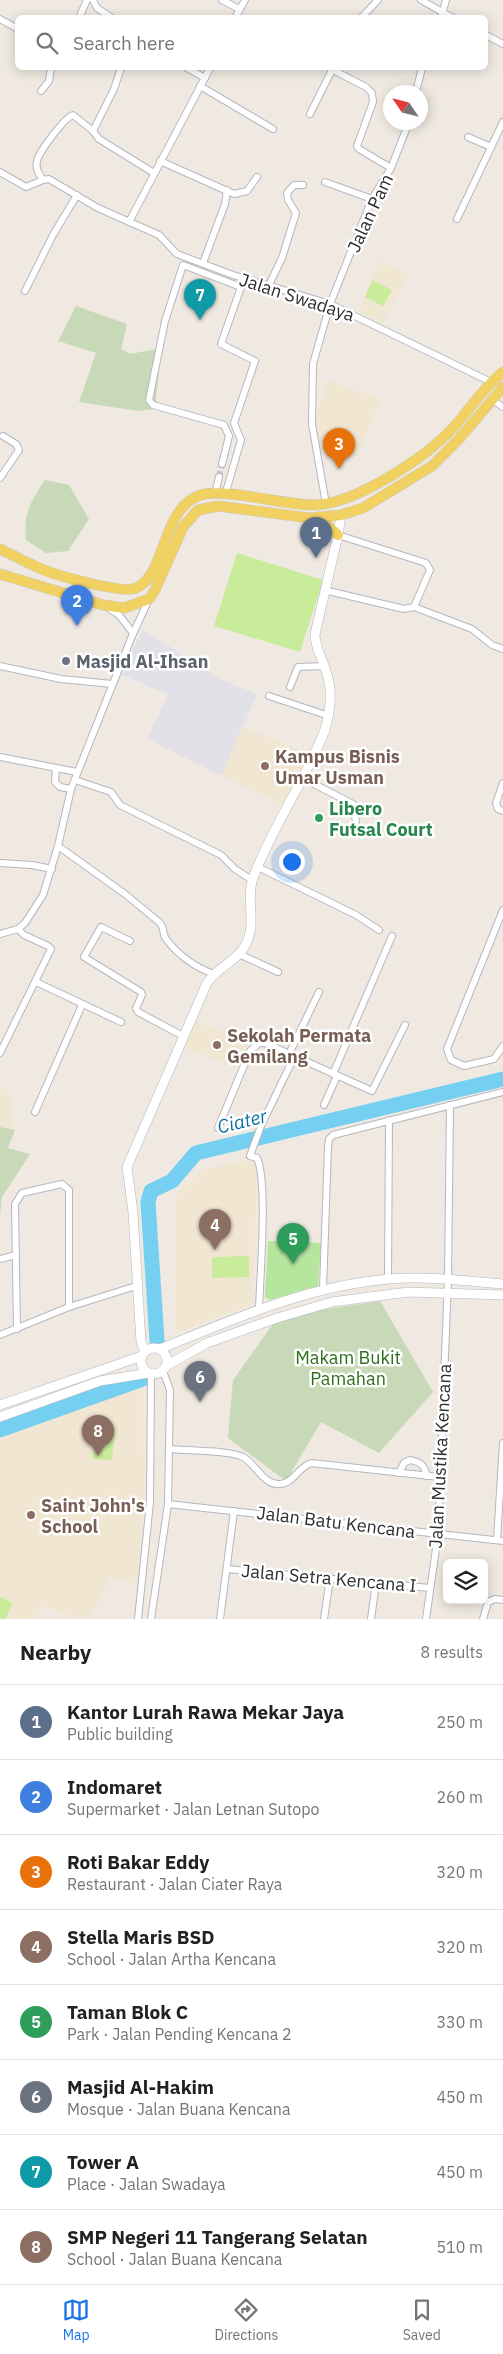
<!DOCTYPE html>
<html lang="en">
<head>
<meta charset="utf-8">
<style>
	body { margin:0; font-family:"IBM Plex Sans",sans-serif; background:#f2f2f2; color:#202124 }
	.controls { position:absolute; right:15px; bottom:15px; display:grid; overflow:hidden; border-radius:8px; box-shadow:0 2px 12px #0003 }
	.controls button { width:45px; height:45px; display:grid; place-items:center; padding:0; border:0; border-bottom:1px solid #e0e0e0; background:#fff; color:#202124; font:25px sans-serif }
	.compass { position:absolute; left:383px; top:85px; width:45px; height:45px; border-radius:50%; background:#fff; box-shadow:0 2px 12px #0003; rotate:305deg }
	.you { position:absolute; left:291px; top:861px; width:18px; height:18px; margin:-12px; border:4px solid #fff; border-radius:50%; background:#1a73e8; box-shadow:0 0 0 8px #1a73e833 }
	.badge { display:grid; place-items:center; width:32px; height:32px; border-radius:50%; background:#1a73e8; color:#fff; font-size:16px; font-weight:700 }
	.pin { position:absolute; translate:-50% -41px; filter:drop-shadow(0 1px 2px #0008) }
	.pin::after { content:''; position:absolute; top:26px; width:18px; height:15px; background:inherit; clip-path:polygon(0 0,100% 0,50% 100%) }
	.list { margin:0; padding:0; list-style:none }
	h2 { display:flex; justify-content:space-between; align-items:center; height:65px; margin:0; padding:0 20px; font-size:21px }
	h2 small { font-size:16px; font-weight:400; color:#757577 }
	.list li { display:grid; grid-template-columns:32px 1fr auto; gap:15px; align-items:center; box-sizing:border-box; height:75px; padding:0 20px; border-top:1px solid #e0e0e0 }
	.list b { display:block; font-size:19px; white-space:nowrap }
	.list p { margin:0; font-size:16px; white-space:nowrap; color:#757577 }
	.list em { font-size:16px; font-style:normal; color:#757577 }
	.icon { flex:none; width:28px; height:28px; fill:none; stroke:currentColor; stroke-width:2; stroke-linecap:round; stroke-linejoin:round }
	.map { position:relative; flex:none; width:503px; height:1619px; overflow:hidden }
	.search { position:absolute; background:#fff; box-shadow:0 2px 12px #0003; left:15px; right:15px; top:15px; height:55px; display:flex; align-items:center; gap:12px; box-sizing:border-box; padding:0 18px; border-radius:8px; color:#757577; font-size:19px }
	.sheet { height:665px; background:#fff }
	nav { display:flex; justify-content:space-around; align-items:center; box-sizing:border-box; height:70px; border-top:1px solid #e0e0e0; background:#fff; font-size:14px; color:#757577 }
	nav a { display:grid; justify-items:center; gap:2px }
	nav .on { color:#1a73e8 }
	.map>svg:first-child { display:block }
	.industrial { fill:#e3e1e8 }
	.education { fill:#f0e6d1 }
	.green { fill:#b6e59e }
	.cemetery { fill:#c8d9b8 }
	.pitch { fill:#c9ec9a }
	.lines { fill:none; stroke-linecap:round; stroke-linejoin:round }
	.river { stroke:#75cff0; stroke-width:15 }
	.street-tunnel { stroke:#c8c4bd; stroke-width:6; stroke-dasharray:6 3; stroke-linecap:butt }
	.street-casing { stroke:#b4b7c1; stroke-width:8 }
	.secondary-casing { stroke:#b4b7c1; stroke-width:10 }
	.primary-casing { stroke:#c9c9c9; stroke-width:11 }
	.street { stroke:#fff; stroke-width:6 }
	.secondary { stroke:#fff; stroke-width:9 }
	.primary { stroke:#f2d163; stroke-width:10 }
	.worship-dot { fill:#6b7280; stroke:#fff; stroke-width:2 }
	.education-dot { fill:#8d6e63; stroke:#fff; stroke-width:2 }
	.leisure-dot { fill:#2e9e5b; stroke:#fff; stroke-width:2 }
	.labels { text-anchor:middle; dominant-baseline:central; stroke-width:5; stroke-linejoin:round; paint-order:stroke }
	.street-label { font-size:18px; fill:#2e2e2e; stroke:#fff }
	.worship-label { font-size:18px; font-weight:bold; fill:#5b616d; stroke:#fff; text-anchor:start }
	.education-label { font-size:18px; font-weight:bold; fill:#785e54; stroke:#fff; text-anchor:start }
	.leisure-label { font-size:18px; font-weight:bold; fill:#27864d; stroke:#fff; text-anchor:start }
	.park-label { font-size:18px; fill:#2c6e1b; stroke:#fff }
	.water-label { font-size:19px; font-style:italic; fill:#0d6fa3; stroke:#fff }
</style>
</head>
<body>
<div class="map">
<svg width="503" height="1619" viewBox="0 0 503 1619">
	<rect width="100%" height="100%" fill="#efe9e1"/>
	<polygon class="industrial" points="143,629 219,679 257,694 222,776 147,739 168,695 121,674"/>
	<g class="education">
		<polygon points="380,260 409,274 382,323 359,311"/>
		<polygon points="328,380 381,400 357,456 320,442 316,415"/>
		<polygon points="242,726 309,755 284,805 222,776"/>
		<polygon points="195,1021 249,1041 236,1068 184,1048"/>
		<polygon points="0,1087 9,1091 15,1130 0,1127"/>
		<polygon points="246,1160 252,1162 257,1168 253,1304 179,1332 175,1325 175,1196 202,1170"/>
		<polygon points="143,1387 144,1502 137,1584 110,1578 90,1619 79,1619 43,1606 36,1619 0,1619 0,1437"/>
	</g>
	<polygon class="green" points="268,1241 321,1243 318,1286 270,1300 265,1297"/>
	<g class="cemetery">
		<polygon points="76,306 127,324 121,349 130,354 161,348 155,409 138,411 79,402 96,353 58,341"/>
		<path d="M45,480l24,5 20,34 -21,32 -22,2 -20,-13c-3,-27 5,-39 19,-60z"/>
		<polygon points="0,1127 15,1130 8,1148 30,1154 2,1197 0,1217"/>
		<polygon points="380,1301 433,1392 379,1453 321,1422 286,1481 228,1438 233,1380 273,1324 307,1312"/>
	</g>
	<g class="pitch">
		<polygon points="372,280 392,290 383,306 365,297"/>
		<polygon points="237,553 323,580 300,652 214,626"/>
		<polygon points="249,1256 249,1277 212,1278 212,1257"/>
		<polygon points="96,1428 115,1430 112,1460 93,1459"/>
		<polygon points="0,1597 13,1603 5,1619 0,1619"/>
	</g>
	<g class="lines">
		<g class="river">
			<polyline points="157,1341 148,1202 151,1191 172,1181 196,1153 503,1079"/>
			<polyline points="0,1430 143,1379"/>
		</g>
		<polyline class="street-tunnel" points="219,477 222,464"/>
		<g class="street-casing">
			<g id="street">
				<polyline points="93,0 97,8 112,18"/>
				<polyline points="222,0 239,9"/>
				<polyline points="421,0 453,18"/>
				<polyline points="79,18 87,0"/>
				<polyline points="235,18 245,0"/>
				<polyline points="361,18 378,0"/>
				<polyline points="441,18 446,0"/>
				<polyline points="0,19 18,29"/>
				<polyline points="486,35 503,44"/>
				<polyline points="187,68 205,78"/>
				<polyline points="333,70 366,87 372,93 373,102 357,146 359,149 391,168"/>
				<polyline points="200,86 273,129"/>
				<polyline points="41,91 49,81 51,68"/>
				<polyline points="416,92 422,68"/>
				<polyline points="310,114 333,68"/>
				<polyline points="93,131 114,89 121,68"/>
				<polyline points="468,137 491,147"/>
				<polyline points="160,161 234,194 247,191 257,177"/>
				<polyline points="0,172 26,187 43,180 49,179 98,208 159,235 177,254 233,275 330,304 491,382"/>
				<path d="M43,180c-4,-6 -8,-12 -6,-19 2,-9 27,-43 36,-46l20,16 6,8 55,34"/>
				<polyline points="325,182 372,199"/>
				<polyline points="457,219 503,122"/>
				<polyline points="129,222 210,68"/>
				<polyline points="203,263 225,204 227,190"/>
				<polyline points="268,287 282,258 296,213 288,200 287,193 294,185 303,185"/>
				<polyline points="25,291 53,235 77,195"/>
				<polyline points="491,399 503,407"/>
				<polyline points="222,464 229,436 224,425 153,405 149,400 165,321 183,265 241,287 221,344 255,361 234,423 241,440 225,495"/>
				<polyline points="0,478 19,450 16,444 3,436"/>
				<polyline points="215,494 219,477"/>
				<polyline points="326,504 312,424 313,364 330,304 372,199 391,168 409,122"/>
				<polyline points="338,535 426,563 430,570 414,607 472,629 492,645 503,649"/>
				<polyline points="324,590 404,609 414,607"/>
				<polyline points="108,608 119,615 133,633"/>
				<polyline points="0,666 61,679 112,684"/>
				<polyline points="290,687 298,667 324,666"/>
				<polyline points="269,696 329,716"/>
				<polyline points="0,757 77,772"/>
				<polyline points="56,768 55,782 60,787 71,789"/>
				<polyline points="302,778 353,804 356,822"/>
				<polyline points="75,780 111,792 120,805 221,855 235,869 252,880"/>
				<polyline points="503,783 496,803 498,809 503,811"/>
				<path d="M58,846l67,48 34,28c6,5 3,12 7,17 13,17 28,28 48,35"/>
				<polyline points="0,863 32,865 52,869"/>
				<polyline points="258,867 356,915 379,930"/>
				<polyline points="503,910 447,1049 451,1060 464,1066 494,1059 503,1046"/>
				<polyline points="0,934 18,929 25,923 43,895 58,846 71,789 132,636 149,599"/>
				<polyline points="130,941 101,927 84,957 141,992 142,995 136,1008 138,1012 183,1036"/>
				<polyline points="239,954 278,972"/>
				<polyline points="36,982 121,1022"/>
				<polyline points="0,1053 51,949 48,946 24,935 18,929"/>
				<polyline points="289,1054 319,992"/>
				<polyline points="333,1074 392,936"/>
				<polyline points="324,1105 337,1076"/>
				<polyline points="35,1112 82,1005"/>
				<polyline points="218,1128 250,1051 259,1043 265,1043 372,1091 405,1025"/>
				<polyline points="0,1259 16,1255"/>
				<polyline points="388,1280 389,1120"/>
				<polyline points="323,1289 328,1147 329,1139 333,1135 503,1092"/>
				<path d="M259,1309c1,-31 9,-128 -2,-151l-7,-2 11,-30 33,-69"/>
				<polyline points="17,1329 15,1204 22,1193 62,1184 69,1190 69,1307"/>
				<polyline points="0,1335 69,1307 136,1286"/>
				<path d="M170,1449c18,2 59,1 73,8 13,7 21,29 37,27 12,0 19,-17 31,-21l129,14"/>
				<path d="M399,1473l5,-10 6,-3c11,2 14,5 17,16"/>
				<polyline points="168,1504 503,1541"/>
				<polyline points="497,1540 503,1443"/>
				<polyline points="227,1569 430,1588"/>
				<polyline points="138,1619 150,1502 151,1374"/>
				<polyline points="151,1619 168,1504 170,1390 163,1371"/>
				<polyline points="220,1619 234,1511"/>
				<polyline points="324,1619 330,1578"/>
				<polyline points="371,1619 376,1583"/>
				<polyline points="426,1619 438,1535 448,1279 450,1105"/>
				<polyline points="483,1619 488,1602 495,1599 503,1600"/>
			</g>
		</g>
		<g class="secondary-casing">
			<g id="secondary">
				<circle cx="154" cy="1361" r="13"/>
				<path d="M160,1349c74,-30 147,-63 229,-70 38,-3 76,2 114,5"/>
				<path d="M145,1352l-4,-10 -8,-130 -6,-45 80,-184c10,-16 29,-21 38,-37 13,-24 0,-45 8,-68 19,-51 52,-97 72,-148 6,-22 8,-41 0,-62 -4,-12 -10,-21 -10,-34l23,-99 3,-20"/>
				<polyline points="166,1366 207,1343 277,1318 332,1302 408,1292 503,1295"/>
				<polyline points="0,1405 142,1356"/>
				<polyline points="0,1417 100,1381 149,1373"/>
			</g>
		</g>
		<g class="primary-casing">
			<g id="primary">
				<polyline points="318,517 338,535"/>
				<path d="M0,549c15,7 29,15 44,21 15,6 79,24 92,18 31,-13 25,-81 65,-93 24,-7 83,10 112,10 41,0 112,-47 140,-77 17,-19 30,-40 50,-56"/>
				<polyline points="0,574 103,605 124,608 149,599 155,590 183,527 198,510 218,506 310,518 341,515 363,508 432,466 459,439 503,387"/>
			</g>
		</g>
		<use href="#street" class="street"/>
		<use href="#secondary" class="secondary"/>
		<use href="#primary" class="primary"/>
	</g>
	<circle class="worship-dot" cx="66" cy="661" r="5"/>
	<g class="education-dot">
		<circle cx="265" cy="766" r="5"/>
		<circle cx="217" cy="1045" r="5"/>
		<circle cx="31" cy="1515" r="5"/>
	</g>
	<circle class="leisure-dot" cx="319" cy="818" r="5"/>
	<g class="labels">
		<g class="street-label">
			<text transform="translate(370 213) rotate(-65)">Jalan Pam</text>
			<text transform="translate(297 297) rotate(18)">Jalan Swadaya</text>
			<text transform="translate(440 1456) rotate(-87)">Jalan Mustika Kencana</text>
			<text transform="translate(336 1522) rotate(7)">Jalan Batu Kencana</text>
			<text transform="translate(329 1578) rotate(5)">Jalan Setra Kencana I</text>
		</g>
		<g class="worship-label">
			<text x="76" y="661">Masjid Al-Ihsan</text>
		</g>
		<g class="education-label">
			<text x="275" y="756">Kampus Bisnis<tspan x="275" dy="21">Umar Usman</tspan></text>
			<text x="227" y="1035">Sekolah Permata<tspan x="227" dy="21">Gemilang</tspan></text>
			<text x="41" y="1505">Saint John's<tspan x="41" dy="21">School</tspan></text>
		</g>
		<g class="leisure-label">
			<text x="329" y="808">Libero<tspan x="329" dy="21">Futsal Court</tspan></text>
		</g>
		<g class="park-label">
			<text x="348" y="1357">Makam Bukit<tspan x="348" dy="21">Pamahan</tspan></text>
		</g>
		<g class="water-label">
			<text transform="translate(242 1121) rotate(-14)">Ciater</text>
		</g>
	</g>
</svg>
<div class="controls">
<button><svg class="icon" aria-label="layers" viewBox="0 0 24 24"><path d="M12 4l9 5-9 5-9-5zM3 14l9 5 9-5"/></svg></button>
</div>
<svg class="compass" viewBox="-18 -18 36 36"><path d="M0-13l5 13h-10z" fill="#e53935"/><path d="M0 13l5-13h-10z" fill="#757577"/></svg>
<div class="you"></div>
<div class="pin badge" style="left:316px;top:558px;background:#5c6f8a">1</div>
<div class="pin badge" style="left:77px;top:626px;background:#3f7fe0">2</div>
<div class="pin badge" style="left:339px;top:469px;background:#e8710a">3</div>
<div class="pin badge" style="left:215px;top:1250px;background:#8d6e63">4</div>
<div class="pin badge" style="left:293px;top:1264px;background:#2e9e5b">5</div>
<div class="pin badge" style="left:200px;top:1402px;background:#6b7280">6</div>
<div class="pin badge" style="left:200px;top:320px;background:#0f9aa8">7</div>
<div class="pin badge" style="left:98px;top:1456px;background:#8d6e63">8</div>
<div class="search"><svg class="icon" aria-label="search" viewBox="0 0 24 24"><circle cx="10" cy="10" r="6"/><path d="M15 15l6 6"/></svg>Search here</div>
</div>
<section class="sheet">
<h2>Nearby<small>8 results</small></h2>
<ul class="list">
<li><span class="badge" style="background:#5c6f8a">1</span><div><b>Kantor Lurah Rawa Mekar Jaya</b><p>Public building</p></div><em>250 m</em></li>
<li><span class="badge" style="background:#3f7fe0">2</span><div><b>Indomaret</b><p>Supermarket · Jalan Letnan Sutopo</p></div><em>260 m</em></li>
<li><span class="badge" style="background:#e8710a">3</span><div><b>Roti Bakar Eddy</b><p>Restaurant · Jalan Ciater Raya</p></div><em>320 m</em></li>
<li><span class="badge" style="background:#8d6e63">4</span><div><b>Stella Maris BSD</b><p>School · Jalan Artha Kencana</p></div><em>320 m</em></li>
<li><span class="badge" style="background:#2e9e5b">5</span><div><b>Taman Blok C</b><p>Park · Jalan Pending Kencana 2</p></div><em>330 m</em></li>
<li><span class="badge" style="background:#6b7280">6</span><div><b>Masjid Al-Hakim</b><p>Mosque · Jalan Buana Kencana</p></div><em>450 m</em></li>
<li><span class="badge" style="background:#0f9aa8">7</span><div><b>Tower A</b><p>Place · Jalan Swadaya</p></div><em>450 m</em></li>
<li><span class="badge" style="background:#8d6e63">8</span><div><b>SMP Negeri 11 Tangerang Selatan</b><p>School · Jalan Buana Kencana</p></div><em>510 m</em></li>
</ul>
</section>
<nav>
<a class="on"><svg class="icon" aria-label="map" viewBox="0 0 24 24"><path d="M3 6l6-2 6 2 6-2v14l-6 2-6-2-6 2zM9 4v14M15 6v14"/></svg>Map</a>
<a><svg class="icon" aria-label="directions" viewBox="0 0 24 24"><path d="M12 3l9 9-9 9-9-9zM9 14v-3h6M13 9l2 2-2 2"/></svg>Directions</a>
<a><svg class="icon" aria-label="saved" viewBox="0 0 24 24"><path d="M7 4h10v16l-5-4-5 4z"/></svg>Saved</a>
</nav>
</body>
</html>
